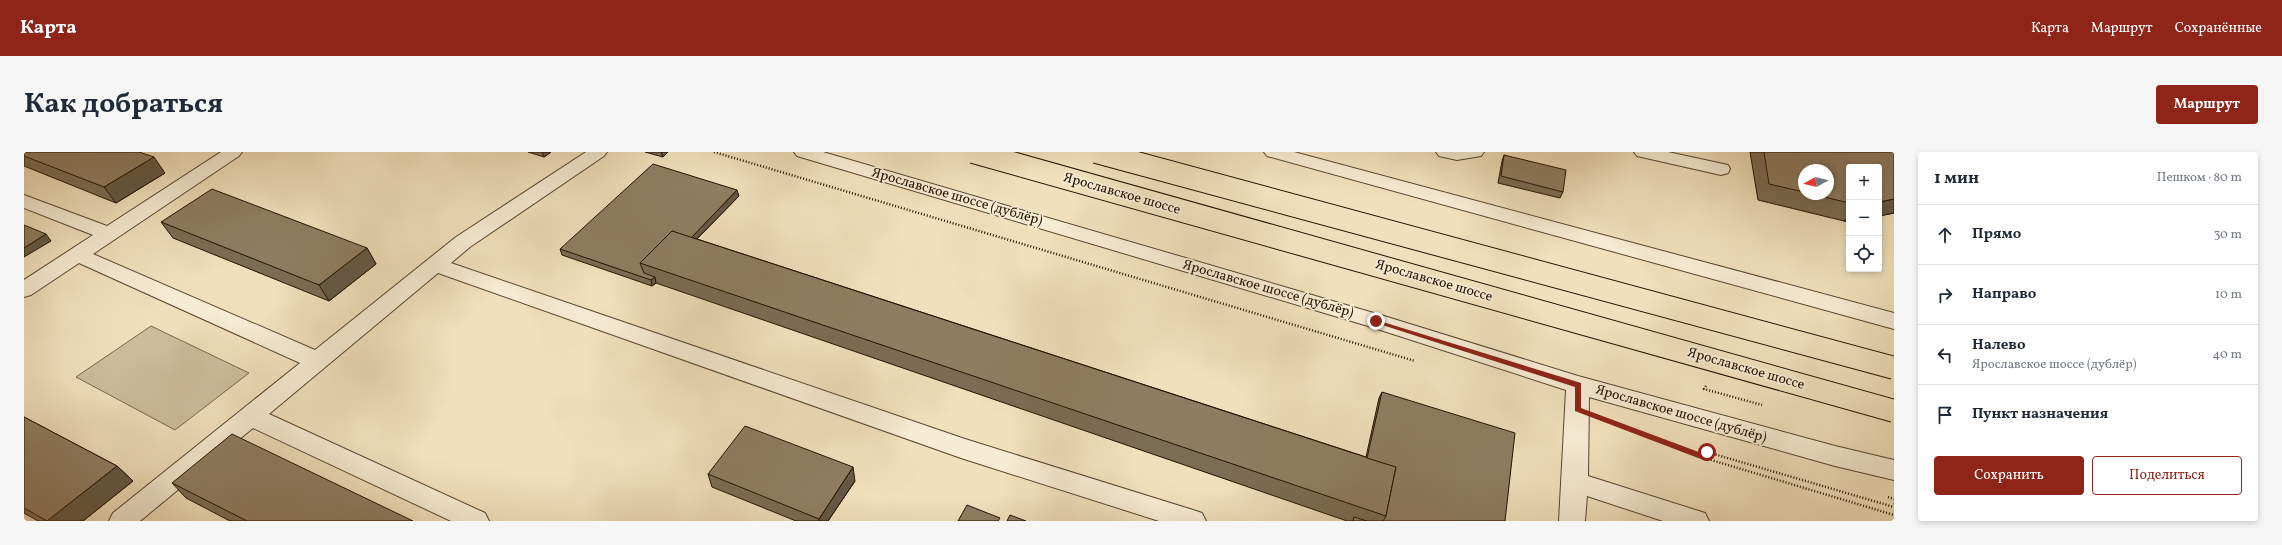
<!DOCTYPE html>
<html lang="ru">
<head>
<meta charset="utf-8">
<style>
	body { margin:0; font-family:Vollkorn,serif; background:#f6f6f7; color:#1f2937 }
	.controls { position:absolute; right:12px; top:12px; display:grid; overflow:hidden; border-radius:4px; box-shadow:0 2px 6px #0003 }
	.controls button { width:36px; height:36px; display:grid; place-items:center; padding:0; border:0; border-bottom:1px solid #e0e1e3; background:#fff; color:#1f2937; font:20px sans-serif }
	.compass { position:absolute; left:1774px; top:12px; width:36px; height:36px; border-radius:50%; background:#fff; box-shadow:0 2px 6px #0003; rotate:262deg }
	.stop { position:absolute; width:12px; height:12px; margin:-9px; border:3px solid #8f2418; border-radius:50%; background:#fff }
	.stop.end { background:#8f2418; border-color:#fff; box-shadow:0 1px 4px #0008 }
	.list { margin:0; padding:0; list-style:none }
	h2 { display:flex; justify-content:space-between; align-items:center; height:52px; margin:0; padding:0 16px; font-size:17px }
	h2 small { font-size:13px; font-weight:400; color:#747a83 }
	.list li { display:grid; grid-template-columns:26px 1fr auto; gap:12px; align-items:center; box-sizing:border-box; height:60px; padding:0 16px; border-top:1px solid #e0e1e3 }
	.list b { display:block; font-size:15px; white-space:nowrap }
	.list p { margin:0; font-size:13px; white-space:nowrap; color:#747a83 }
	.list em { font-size:13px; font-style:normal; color:#747a83 }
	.actions { display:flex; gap:8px; padding:12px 16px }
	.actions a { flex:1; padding:9px 0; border:1px solid #8f2418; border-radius:4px; text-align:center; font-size:14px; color:#8f2418 }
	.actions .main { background:#8f2418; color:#fff }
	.icon { flex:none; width:22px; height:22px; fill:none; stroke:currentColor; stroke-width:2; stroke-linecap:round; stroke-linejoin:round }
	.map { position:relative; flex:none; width:1870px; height:369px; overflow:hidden; border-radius:4px }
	header { display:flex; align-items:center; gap:24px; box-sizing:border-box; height:56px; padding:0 20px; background:#8f2418; color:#fff }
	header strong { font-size:19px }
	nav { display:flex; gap:22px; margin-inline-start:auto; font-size:14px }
	.intro { display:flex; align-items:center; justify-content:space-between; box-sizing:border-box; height:96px; padding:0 24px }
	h1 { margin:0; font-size:28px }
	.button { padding:10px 18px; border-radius:4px; background:#8f2418; color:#fff; font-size:14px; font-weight:700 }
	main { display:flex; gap:24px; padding:0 24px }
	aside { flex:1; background:#fff; border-radius:4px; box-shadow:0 2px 6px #0003 }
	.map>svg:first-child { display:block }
	.green { fill:#cebd9c; stroke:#7a674e }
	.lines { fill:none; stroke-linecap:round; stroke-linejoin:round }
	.minor-casing { stroke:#58452f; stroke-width:2 }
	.path { stroke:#251100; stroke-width:2.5; stroke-dasharray:1 2; stroke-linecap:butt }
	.minor { fill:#f6ebd3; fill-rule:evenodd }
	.major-bridge-casing { stroke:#251100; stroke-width:24; stroke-linecap:butt }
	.major-bridge { stroke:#f1e0bc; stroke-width:22 }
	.wall { fill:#7b6c54; stroke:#251100; fill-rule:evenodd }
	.shaded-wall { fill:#645845; stroke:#251100 }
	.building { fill:#8f7d62; stroke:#251100 }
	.route { fill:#8f2418 }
	.labels { text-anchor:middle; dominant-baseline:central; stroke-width:3.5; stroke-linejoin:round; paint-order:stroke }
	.street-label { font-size:14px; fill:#251100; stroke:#f6ebd3 }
</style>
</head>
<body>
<header>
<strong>Карта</strong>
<nav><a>Карта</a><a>Маршрут</a><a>Сохранённые</a></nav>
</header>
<div class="intro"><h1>Как добраться</h1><a class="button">Маршрут</a></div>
<main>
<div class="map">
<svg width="1870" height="369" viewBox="0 0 1870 369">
	<rect width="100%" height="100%" fill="#f1e0bc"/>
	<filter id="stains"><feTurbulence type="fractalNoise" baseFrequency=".005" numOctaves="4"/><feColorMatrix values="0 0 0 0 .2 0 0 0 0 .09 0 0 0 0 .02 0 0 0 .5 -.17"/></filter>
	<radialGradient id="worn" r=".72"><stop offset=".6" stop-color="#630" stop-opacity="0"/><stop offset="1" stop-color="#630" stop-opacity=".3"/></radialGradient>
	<polygon class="green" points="127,174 225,221 151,278 52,225"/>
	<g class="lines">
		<g class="minor-casing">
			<g id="minor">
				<polygon points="197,0 218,0 215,4 69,102 291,198 432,85 562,0 583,0 580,4 446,95 427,111 941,287 1169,358 1178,361 1182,369 1135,369 937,306 414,121 245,262 461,361 465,369 427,369 229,276 116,369 85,369 89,361 276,211 55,111 7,143 0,145 0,128 69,83 0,56 0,43 83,74"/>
				<polygon points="770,0 799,0 1360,164 1554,224 1811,294 1870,308 1870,328 1811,314 1565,245 1564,324 1681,361 1685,369 1639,369 1563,344 1561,369 1535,369 1542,238 1344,174 773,4"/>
				<polygon points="1240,0 1270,0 1870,161 1870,177 1243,4"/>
				<polygon points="1412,0 1460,0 1457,4 1433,8 1415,4"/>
				<polygon points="1610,0 1644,0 1704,13 1706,17 1704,21 1697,23 1613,4"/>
			</g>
		</g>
		<g class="path">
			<polyline points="690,0 1391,209"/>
			<polyline points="1682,234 1680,237 1738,253"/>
			<polyline points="1593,272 1684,307"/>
			<polyline points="1683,295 1684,307 1870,363"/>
			<polyline points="1683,300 1870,355"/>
			<polyline points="1864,345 1870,347"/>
		</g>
		<use href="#minor" class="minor"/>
		<g class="major-bridge-casing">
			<g id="major-bridge">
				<polyline points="949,0 1870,259"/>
				<polyline points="1072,0 1870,216"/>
			</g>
		</g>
		<use href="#major-bridge" class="major-bridge"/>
	</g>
	<g class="wall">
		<polygon points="0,0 141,21 92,51 0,14"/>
		<polygon points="504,0 527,0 520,5"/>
		<polygon points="621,0 644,0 639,5"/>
		<path d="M1726,0h144v61l-15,3v-49h-30v54h-5l-86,-21zM1780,18l24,24h-24z"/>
		<polygon points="1480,3 1539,40 1536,46 1474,31 1478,9"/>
		<polygon points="715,44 673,87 1342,305 1355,246 1358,240 1481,369 1323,369 632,131 628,134 538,103 536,97"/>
		<polygon points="137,70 343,96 352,112 305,149 149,86"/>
		<polygon points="0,265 93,314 109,329 59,369 14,369 0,361"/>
		<polygon points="684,322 831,329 804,369 772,369 688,335"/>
		<polygon points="148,331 389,369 206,369 162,346"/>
	</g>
	<g class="shaded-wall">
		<polygon points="518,0 527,0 520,5"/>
		<polygon points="637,0 644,0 639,5"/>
		<polygon points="130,5 141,21 92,51 80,35"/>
		<polygon points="713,38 715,44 661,99 660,93"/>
		<polygon points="1870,47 1870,61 1855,64 1855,50"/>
		<polygon points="1825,64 1825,69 1820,69"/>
		<polygon points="22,82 27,89 0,105 0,96"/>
		<polygon points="343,96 352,112 305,149 295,133"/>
		<polygon points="631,125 632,131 628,134 627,128"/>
		<polygon points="93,314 109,329 59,369 23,369"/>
		<polygon points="829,315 831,329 804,369 796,369 795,367"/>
	</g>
	<g class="building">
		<polygon points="0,0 115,0 130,5 80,35 0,4"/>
		<polygon points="1740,0 1870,0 1870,47 1855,50 1855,15 1825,15 1825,51 1788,42 1804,42 1804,18 1780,18 1780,40 1745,32"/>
		<polygon points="1480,3 1542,18 1539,40 1477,24"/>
		<polygon points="629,12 713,38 667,86 648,79 616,111 620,121 631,125 627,128 536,97"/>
		<polygon points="188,37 343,96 295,133 137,70"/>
		<polygon points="0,73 22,82 0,96"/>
		<polygon points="648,79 1372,315 1362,364 616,111"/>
		<polygon points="1358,240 1491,281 1481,369 1359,369 1362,364 1372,315 1343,306"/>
		<polygon points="0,265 93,314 23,369 0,356"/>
		<polygon points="721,274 829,315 795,367 684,322"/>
		<polygon points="208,282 389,369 223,369 148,331"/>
		<polygon points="943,353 976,366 974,369 934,369"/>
		<polygon points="986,363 1002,369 983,369"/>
		<polygon points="1330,365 1343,369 1329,369"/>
	</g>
	<polygon class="route" points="1349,167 1557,231 1557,256 1680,302 1681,298 1686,298 1688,306 1684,309 1682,309 1551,259 1551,235 1349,170"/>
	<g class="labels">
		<g class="street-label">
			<text transform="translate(1098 42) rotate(16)">Ярославское шоссе</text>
			<text transform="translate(933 45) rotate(16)">Ярославское шоссе (дублёр)</text>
			<text transform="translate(1410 129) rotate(16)">Ярославское шоссе</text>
			<text transform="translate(1244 137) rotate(16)">Ярославское шоссе (дублёр)</text>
			<text transform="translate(1722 217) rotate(16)">Ярославское шоссе</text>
			<text transform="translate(1657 262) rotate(16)">Ярославское шоссе (дублёр)</text>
		</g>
	</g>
	<rect width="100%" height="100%" filter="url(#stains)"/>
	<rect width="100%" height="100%" fill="url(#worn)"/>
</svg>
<div class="controls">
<button>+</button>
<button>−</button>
<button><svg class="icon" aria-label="locate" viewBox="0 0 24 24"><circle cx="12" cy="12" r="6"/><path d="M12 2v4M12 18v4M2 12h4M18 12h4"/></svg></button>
</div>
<svg class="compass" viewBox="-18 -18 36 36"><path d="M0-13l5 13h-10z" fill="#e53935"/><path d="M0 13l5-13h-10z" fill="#747a83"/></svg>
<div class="stop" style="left:1683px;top:300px"></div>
<div class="stop end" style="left:1352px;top:169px"></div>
</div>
<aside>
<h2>1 мин<small>Пешком · 80 m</small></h2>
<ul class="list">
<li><svg class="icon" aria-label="ahead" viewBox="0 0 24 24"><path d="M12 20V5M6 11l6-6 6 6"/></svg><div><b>Прямо</b></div><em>30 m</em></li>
<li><svg class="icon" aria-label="right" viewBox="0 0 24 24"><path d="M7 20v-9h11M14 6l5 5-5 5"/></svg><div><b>Направо</b></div><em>10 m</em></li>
<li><svg class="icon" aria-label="left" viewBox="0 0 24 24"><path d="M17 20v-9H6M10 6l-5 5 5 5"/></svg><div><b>Налево</b><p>Ярославское шоссе (дублёр)</p></div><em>40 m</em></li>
<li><svg class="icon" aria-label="arrive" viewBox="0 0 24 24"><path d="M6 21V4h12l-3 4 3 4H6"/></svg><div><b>Пункт назначения</b></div></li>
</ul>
<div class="actions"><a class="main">Сохранить</a><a>Поделиться</a></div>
</aside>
</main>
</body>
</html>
